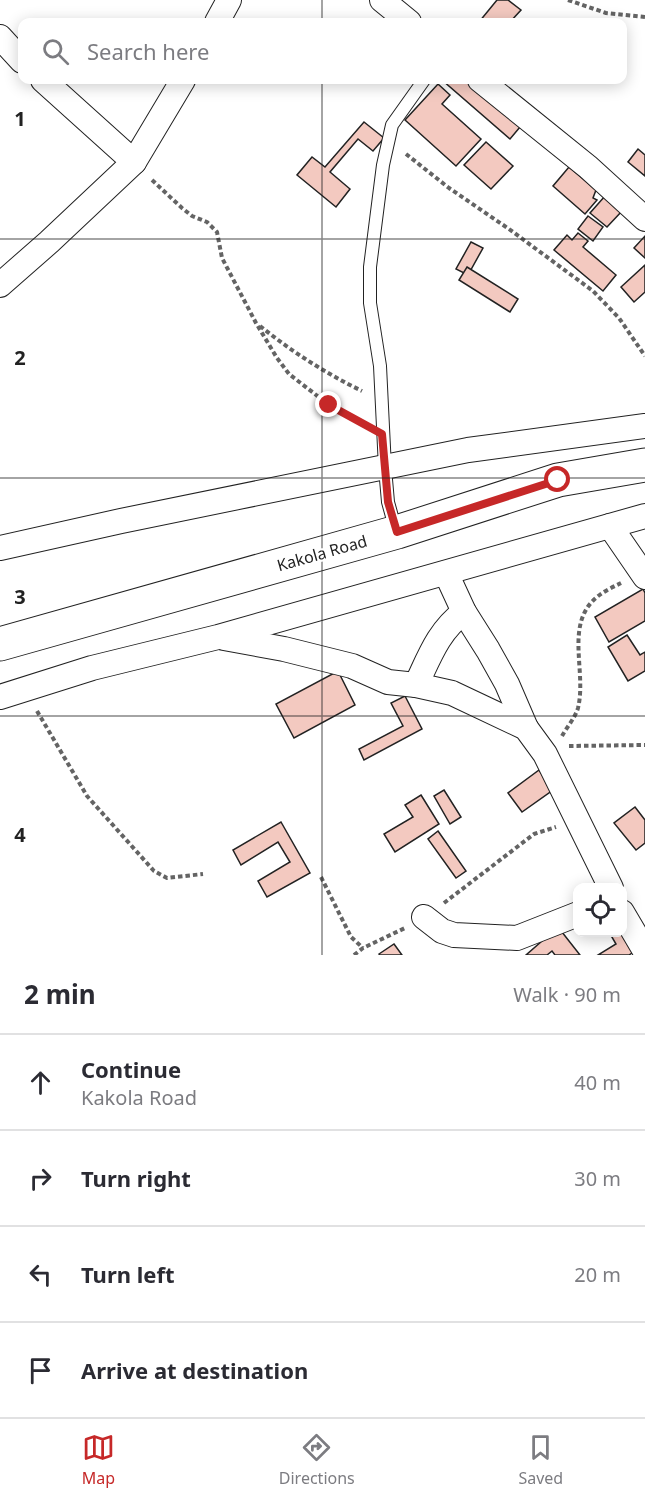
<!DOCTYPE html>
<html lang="en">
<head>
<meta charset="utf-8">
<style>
	body { margin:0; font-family:"Noto Sans",sans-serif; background:#f7f7f7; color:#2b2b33 }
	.controls { position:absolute; right:18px; bottom:18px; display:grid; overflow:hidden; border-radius:12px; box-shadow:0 3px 15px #0003 }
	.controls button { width:54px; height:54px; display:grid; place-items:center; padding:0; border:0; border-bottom:2px solid #e1e1e2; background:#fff; color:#2b2b33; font:30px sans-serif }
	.stop { position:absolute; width:18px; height:18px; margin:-14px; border:4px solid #c62828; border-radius:50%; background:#fff }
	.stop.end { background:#c62828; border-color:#fff; box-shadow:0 2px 6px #0008 }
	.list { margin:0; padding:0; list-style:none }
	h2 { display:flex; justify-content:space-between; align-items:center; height:78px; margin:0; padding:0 24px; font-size:26px }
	h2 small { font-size:20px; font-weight:400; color:#7c7c81 }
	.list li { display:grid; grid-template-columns:39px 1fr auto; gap:18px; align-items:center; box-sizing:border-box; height:96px; padding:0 24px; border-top:2px solid #e1e1e2 }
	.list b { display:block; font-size:22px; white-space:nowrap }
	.list p { margin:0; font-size:20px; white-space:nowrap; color:#7c7c81 }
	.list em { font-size:20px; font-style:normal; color:#7c7c81 }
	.icon { flex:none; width:33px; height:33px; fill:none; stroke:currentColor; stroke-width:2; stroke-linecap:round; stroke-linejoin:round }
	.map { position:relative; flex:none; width:645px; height:955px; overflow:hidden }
	.search { position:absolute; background:#fff; box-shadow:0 3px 15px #0003; left:18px; right:18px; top:18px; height:66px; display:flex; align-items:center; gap:15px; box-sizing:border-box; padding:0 21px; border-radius:12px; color:#7c7c81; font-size:22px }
	.sheet { height:462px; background:#fff }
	nav { display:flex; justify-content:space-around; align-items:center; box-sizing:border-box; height:84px; border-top:2px solid #e1e1e2; background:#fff; font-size:16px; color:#7c7c81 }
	nav a { display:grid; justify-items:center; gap:3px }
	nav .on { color:#c62828 }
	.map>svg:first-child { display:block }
	.building { fill:#f3c9c0; stroke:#222; stroke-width:1.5 }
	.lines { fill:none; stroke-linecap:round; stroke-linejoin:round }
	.service-casing { stroke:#222; stroke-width:14 }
	.minor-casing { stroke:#222; stroke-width:26 }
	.secondary-casing { stroke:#222; stroke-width:35 }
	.path { stroke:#646464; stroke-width:4; stroke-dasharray:4.5 3; stroke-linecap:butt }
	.service { stroke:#fff; stroke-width:12 }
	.minor { stroke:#fff; stroke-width:24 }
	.secondary { stroke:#fff; stroke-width:33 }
	.route { stroke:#c62828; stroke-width:8 }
	.grid { fill:none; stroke:#222; stroke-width:1.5; stroke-opacity:0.55 }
	.labels { text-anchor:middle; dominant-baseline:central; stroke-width:4.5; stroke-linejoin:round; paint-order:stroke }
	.street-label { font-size:16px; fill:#222; stroke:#fff }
	.grid-label { font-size:20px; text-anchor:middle; font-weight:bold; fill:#222; stroke:#fff; stroke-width:4.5; stroke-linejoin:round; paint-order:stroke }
</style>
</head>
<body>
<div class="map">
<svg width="645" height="955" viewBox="0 0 645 955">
	<rect width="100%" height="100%" fill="#fff"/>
	<g class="building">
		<polygon points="497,0 508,0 521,10 510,22 479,22"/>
		<polygon points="442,80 466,80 520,127 510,139"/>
		<polygon points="438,84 450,95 442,104 481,139 456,166 405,120"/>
		<polygon points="364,122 384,138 373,151 358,139 330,172 350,189 336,207 297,175 312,157 325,167"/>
		<polygon points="486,142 513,166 491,189 464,165"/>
		<polygon points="638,149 645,155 645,176 628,162"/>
		<polygon points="569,167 596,190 593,198 597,200 585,214 553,186"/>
		<polygon points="605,196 622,211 607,227 590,213"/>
		<polygon points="588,216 603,227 593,241 578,229"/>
		<polygon points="578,233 588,241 583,247 616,275 603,291 554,250 567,235 572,240"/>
		<polygon points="645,236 645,258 634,248"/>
		<polygon points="471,242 483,248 468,275 456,269"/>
		<polygon points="645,265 645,292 634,302 621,287"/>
		<polygon points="467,267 518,299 510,312 459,280"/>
		<polygon points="643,589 645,593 645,621 609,642 595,617"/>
		<polygon points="627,635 640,655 645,652 645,671 628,681 608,647"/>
		<polygon points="338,671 355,705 294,738 276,704"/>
		<polygon points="405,696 422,729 364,760 359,749 403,726 391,703"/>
		<polygon points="539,770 553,790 522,812 508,793"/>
		<polygon points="444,790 461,817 450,824 434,796"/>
		<polygon points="421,795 439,824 395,852 384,834 413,817 405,805"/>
		<polygon points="635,807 645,820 645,843 636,850 614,823"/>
		<polygon points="281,822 310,873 267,897 258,881 290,862 278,842 241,865 233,850"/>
		<polygon points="438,831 466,871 456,878 428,839"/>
		<polygon points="558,927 580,955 555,955 552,951 547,955 526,955"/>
		<polygon points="609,932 622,932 635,951 629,955 598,955 616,944"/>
		<polygon points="394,944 402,955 380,955 379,954"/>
	</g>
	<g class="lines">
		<g class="service-casing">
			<polyline id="service" points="396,531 388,502 385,468 380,366 370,303 370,267 383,165 392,125 424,80"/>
		</g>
		<g class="minor-casing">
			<g id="minor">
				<polyline points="382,0 409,22"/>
				<polyline points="217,22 229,0"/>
				<polyline points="0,37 22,61"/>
				<polyline points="43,80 134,162"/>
				<polyline points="480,80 588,167 645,219"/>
				<polyline points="0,285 49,242 134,162 183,80"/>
				<polyline points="610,526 645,577"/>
				<polyline points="0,548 121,521 468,450 645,426"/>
				<polyline points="446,573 464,612 488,650 507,684 526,728"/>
				<polyline points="224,638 284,649 352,666 388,682 416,685 452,693 526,728 545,754 611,888"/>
				<path d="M416,685c13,-27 22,-54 48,-73"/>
				<polyline points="0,697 92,668 218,637 645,516"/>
				<polyline points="622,912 645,951"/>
				<polyline points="424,917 442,931 454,935 517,938 578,914"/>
			</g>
		</g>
		<g class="secondary-casing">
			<polyline id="secondary" points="0,644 397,532 558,480 645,465"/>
		</g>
		<g class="path">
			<polyline points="568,0 606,13 645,17"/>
			<polyline points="406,154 449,188 509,229 593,291 619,318 645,356"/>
			<polyline points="152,180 182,208 192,216 207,222 217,232 222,258 256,323 277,358 289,374 329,405 365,425"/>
			<path d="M260,326c31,25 65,47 102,65"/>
			<polyline points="37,711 87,796 154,871 167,878 203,874"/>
			<path d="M562,736c5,-9 13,-18 16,-28 9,-37 -14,-84 19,-111 7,-6 16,-10 24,-14"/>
			<polyline points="569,746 645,745"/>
			<polyline points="321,877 351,937 363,948"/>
			<polyline points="444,903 534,834 556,827"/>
			<polyline points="354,955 363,948 405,928"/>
		</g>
		<use href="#service" class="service"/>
		<use href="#minor" class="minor"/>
		<use href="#secondary" class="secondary"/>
	</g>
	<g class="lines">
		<polyline class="route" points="329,405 382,434 388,502 397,532 558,480"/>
	</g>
	<path class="grid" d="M322,0v22M322,80v875M0,239h645M0,478h645M0,716h645"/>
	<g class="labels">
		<g class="street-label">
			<text transform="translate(322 553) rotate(-16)">Kakola Road</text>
		</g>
	</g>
	<g class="grid-label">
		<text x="20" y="126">1</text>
		<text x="20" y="365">2</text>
		<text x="20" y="604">3</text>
		<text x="20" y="842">4</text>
	</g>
</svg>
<div class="controls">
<button><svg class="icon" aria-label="locate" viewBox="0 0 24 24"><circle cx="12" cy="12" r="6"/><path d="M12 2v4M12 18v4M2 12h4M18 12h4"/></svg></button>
</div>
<div class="stop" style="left:558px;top:480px"></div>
<div class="stop end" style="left:329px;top:405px"></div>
<div class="search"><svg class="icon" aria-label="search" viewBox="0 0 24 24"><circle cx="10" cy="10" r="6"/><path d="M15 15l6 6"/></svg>Search here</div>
</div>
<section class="sheet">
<h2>2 min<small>Walk · 90 m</small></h2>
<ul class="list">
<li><svg class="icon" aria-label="ahead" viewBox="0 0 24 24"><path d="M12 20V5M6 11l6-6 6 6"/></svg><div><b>Continue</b><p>Kakola Road</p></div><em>40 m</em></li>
<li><svg class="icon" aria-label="right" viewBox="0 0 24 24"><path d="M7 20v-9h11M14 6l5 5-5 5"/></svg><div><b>Turn right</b></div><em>30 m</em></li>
<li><svg class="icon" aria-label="left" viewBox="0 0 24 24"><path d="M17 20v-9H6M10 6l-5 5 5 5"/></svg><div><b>Turn left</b></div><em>20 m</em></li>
<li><svg class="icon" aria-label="arrive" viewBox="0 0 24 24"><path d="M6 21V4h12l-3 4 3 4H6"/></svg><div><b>Arrive at destination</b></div></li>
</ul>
</section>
<nav>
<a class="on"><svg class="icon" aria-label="map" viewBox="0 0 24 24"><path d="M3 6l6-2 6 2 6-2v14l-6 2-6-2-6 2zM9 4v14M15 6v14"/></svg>Map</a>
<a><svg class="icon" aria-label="directions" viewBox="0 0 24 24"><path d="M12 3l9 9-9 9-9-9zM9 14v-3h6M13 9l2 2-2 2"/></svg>Directions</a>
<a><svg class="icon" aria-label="saved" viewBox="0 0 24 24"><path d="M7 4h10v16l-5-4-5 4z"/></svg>Saved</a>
</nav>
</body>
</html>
